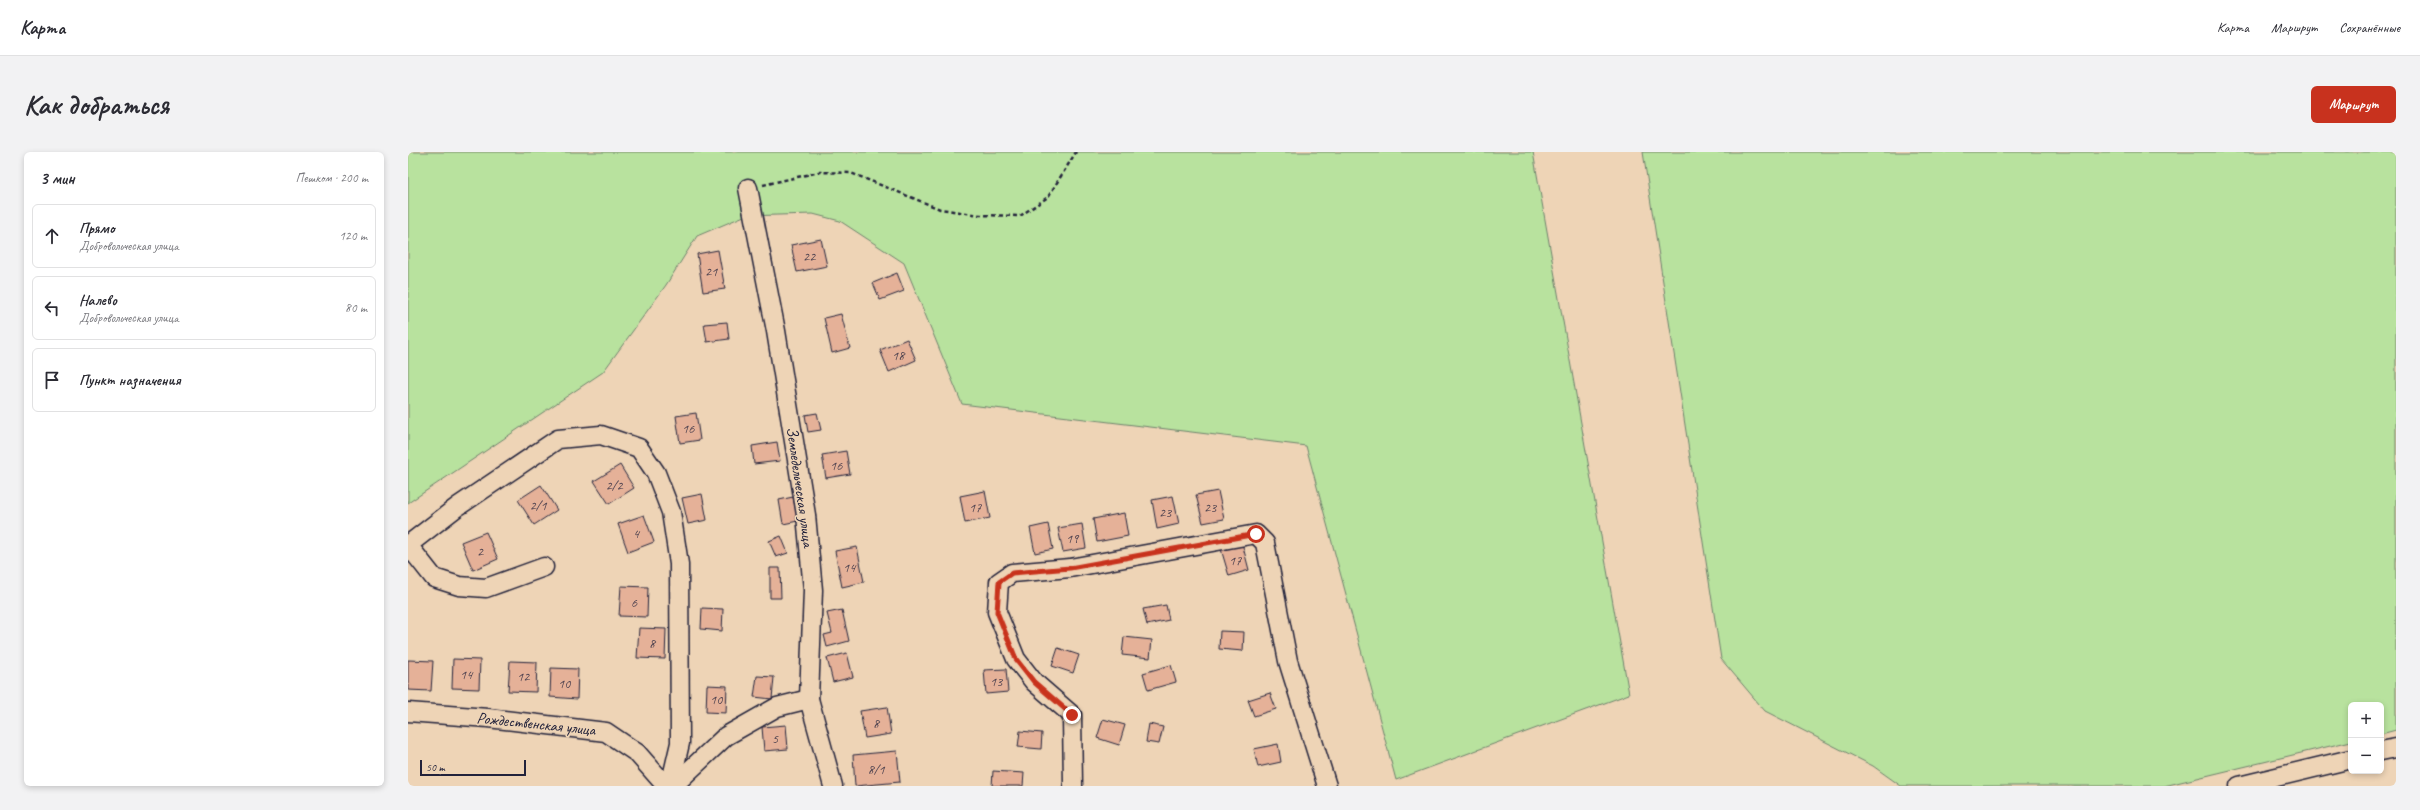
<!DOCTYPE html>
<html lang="ru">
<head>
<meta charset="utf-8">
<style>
	body { margin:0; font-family:Caveat,sans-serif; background:#f2f2f3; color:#2b2b33 }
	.controls { position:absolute; right:12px; bottom:12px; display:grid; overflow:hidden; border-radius:6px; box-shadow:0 2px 6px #0003 }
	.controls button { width:36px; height:36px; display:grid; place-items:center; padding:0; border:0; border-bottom:1px solid #e1e1e2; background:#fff; color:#2b2b33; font:20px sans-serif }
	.scale { position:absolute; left:12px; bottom:10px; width:106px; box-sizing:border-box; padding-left:4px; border:2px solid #22223b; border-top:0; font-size:11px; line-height:14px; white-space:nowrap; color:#22223b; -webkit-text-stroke:3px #eed4b6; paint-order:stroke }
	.stop { position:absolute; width:12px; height:12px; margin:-9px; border:3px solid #c8321e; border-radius:50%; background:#fff }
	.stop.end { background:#c8321e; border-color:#fff; box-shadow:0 1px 4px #0008 }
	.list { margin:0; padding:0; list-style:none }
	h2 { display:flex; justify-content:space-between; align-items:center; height:52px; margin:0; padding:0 16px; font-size:17px }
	h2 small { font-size:13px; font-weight:400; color:#7c7c81 }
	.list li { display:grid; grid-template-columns:26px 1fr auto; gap:12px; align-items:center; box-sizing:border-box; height:64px; margin:0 8px 8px; padding:0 8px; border:1px solid #e1e1e2; border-radius:6px }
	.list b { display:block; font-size:15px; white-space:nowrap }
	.list p { margin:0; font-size:13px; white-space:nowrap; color:#7c7c81 }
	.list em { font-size:13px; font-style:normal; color:#7c7c81 }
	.icon { flex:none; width:22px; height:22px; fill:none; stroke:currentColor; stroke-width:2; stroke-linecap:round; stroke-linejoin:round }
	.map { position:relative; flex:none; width:1988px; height:634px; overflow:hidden; border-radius:6px }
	header { display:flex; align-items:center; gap:24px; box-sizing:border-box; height:56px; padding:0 20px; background:#fff; border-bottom:1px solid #e1e1e2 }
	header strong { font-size:19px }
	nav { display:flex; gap:22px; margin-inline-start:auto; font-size:14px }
	.intro { display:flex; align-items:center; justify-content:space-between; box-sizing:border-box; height:96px; padding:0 24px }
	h1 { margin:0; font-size:28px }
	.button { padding:10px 18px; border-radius:6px; background:#c8321e; color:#fff; font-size:14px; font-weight:700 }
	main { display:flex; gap:24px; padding:0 24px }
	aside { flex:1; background:#fff; border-radius:6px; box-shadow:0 2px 6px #0003 }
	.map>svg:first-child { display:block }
	.green { fill:#b8e29e; stroke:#6d826c }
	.building { fill:#e5b198; stroke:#22223b }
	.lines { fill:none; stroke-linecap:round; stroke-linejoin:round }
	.minor-casing { stroke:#22223b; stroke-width:21 }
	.path { stroke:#22223b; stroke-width:2.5; stroke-dasharray:4 3; stroke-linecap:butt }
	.minor { stroke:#eed4b6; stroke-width:18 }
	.route { stroke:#c8321e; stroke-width:5 }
	.labels { text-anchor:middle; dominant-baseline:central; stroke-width:3.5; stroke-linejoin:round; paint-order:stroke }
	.number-label { font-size:14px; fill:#534652 }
	.street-label { font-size:16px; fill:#22223b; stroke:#eed4b6 }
</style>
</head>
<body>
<header>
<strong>Карта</strong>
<nav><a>Карта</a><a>Маршрут</a><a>Сохранённые</a></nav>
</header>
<div class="intro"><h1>Как добраться</h1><a class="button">Маршрут</a></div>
<main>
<aside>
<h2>3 мин<small>Пешком · 200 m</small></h2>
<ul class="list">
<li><svg class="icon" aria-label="ahead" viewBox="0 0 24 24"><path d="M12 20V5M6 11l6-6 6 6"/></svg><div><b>Прямо</b><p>Добровольческая улица</p></div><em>120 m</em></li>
<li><svg class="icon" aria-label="left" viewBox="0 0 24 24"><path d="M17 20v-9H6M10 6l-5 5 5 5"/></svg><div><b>Налево</b><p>Добровольческая улица</p></div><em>80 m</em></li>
<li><svg class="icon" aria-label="arrive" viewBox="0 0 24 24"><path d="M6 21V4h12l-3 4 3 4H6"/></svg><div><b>Пункт назначения</b></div></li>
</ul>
</aside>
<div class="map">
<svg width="1988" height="634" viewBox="0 0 1988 634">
	<rect width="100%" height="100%" fill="#eed4b6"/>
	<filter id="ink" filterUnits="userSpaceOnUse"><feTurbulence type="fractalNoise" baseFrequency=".025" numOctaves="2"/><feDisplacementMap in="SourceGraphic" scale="8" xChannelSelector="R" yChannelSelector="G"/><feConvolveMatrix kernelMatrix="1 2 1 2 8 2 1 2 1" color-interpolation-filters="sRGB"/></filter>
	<g filter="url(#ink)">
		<g class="green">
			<polygon points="0,0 1125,0 1221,542 988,628 898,294 554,252 496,111 432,69 405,62 336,64 289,84 258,133 195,220 0,351"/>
			<polygon points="1235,0 1988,0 1988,578 1973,582 1973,553 1943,553 1943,589 1756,634 1493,634 1465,614 1357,559 1313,507"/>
		</g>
		<g class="building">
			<polygon points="413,87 419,114 389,120 383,93"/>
			<polygon points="310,98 317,137 295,140 289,102"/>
			<polygon points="489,121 496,139 472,148 465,131"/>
			<polygon points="433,162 442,196 424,201 416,166"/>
			<polygon points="319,170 321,187 299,190 296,172"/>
			<polygon points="499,187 508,208 481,220 472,198"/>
			<polygon points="288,261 292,288 272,291 268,264"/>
			<polygon points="409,261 413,278 400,280 397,263"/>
			<polygon points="369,290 372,309 346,312 344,294"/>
			<polygon points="438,299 442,322 418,326 414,303"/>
			<polygon points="212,313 226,336 201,352 186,329"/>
			<polygon points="133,333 149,358 126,373 110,348"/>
			<polygon points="577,339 582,366 557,371 552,344"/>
			<polygon points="810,339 816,367 795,371 788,343"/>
			<polygon points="294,342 299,368 280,372 274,346"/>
			<polygon points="765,344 771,372 749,377 744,348"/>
			<polygon points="385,345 390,369 375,372 371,348"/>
			<polygon points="716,361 720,384 689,390 685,367"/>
			<polygon points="236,363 246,390 220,400 210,372"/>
			<polygon points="640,372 645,397 627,401 622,376"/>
			<polygon points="674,372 678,396 655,400 650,376"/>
			<polygon points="78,380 90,407 65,418 53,390"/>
			<polygon points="373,384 380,401 368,405 361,389"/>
			<polygon points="834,391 841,418 821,424 813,397"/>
			<polygon points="449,395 456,430 434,435 427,399"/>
			<polygon points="362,416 372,416 373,446 362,446"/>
			<polygon points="213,434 240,435 239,465 211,464"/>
			<polygon points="758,453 761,468 739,473 735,457"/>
			<polygon points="294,456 315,457 314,479 293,477"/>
			<polygon points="434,458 441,489 419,495 416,483 424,481 419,461"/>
			<polygon points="231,476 258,477 257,507 229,506"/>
			<polygon points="812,479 836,480 835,499 811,497"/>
			<polygon points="716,485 744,488 742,506 714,503"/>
			<polygon points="650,496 671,503 665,521 644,514"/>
			<polygon points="439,501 445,525 425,530 419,506"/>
			<polygon points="45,507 72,508 71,537 44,536"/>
			<polygon points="0,508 25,509 23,539 0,538"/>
			<polygon points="102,509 129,510 128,540 100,539"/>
			<polygon points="763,513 768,530 740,538 735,521"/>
			<polygon points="143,516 170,517 169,547 142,545"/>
			<polygon points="598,517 600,540 578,542 576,518"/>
			<polygon points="349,524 366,525 364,547 346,545"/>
			<polygon points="299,533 319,534 318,561 298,560"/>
			<polygon points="862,541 868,557 846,564 840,548"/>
			<polygon points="479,555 483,582 457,586 452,559"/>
			<polygon points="695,567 717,573 711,593 689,586"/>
			<polygon points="741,572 755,575 751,592 738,590"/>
			<polygon points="378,573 380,597 356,599 354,575"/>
			<polygon points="612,579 634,581 633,597 610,595"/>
			<polygon points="870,592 873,610 850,615 846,597"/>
			<polygon points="489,599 492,630 447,634 445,603"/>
			<polygon points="585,619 616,621 615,634 584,634"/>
		</g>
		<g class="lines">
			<g class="minor-casing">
				<g id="minor">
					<polyline points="340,36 368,179 398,363 405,438 401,547 425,634"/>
					<polyline points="136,415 78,436 51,434 26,426 0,393 49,355 150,287 193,283 231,296 248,321 263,360 271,412 272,591 262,634"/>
					<polyline points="0,560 80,566 198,580 229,601 258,634"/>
					<polyline points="1973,599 1988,596"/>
					<polyline points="265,634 318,584 369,555 401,547"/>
					<polyline points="665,634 664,563 626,530 608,507 589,460 591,430 604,421 662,416 848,382 857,391 880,509 919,634"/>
					<polyline points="1831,634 1943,607"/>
				</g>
			</g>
			<polyline class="path" points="355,33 411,20 443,21 532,57 572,63 612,64 640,45 668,0"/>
			<use href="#minor" class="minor"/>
		</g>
	</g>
	<g class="lines" filter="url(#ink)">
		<polyline class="route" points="664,563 626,530 608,507 589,460 591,430 604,421 662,416 848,382"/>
	</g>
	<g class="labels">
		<g class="number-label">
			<text x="401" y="104">22</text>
			<text x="303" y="119">21</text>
			<text x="490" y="203">18</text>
			<text x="280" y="276">16</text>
			<text x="428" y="313">16</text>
			<text x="206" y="333">2/2</text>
			<text x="130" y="353">2/1</text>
			<text x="567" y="355">17</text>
			<text x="802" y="355">23</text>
			<text x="757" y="360">23</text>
			<text x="228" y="381">4</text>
			<text x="664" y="386">19</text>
			<text x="72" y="399">2</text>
			<text x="827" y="408">17</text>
			<text x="441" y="415">14</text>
			<text x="226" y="450">6</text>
			<text x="244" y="491">8</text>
			<text x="58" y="522">14</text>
			<text x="115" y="524">12</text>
			<text x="588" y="529">13</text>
			<text x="156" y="531">10</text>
			<text x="308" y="547">10</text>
			<text x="468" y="571">8</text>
			<text x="367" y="586">5</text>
			<text x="468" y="617">8/1</text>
		</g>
		<g class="street-label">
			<text transform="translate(392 335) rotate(82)">Земледельческая улица</text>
			<text transform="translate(128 572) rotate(6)">Рождественская улица</text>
		</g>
	</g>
</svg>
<div class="controls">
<button>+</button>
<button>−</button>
</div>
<div class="scale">50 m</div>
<div class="stop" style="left:848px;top:382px"></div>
<div class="stop end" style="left:664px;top:563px"></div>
</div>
</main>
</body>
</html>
